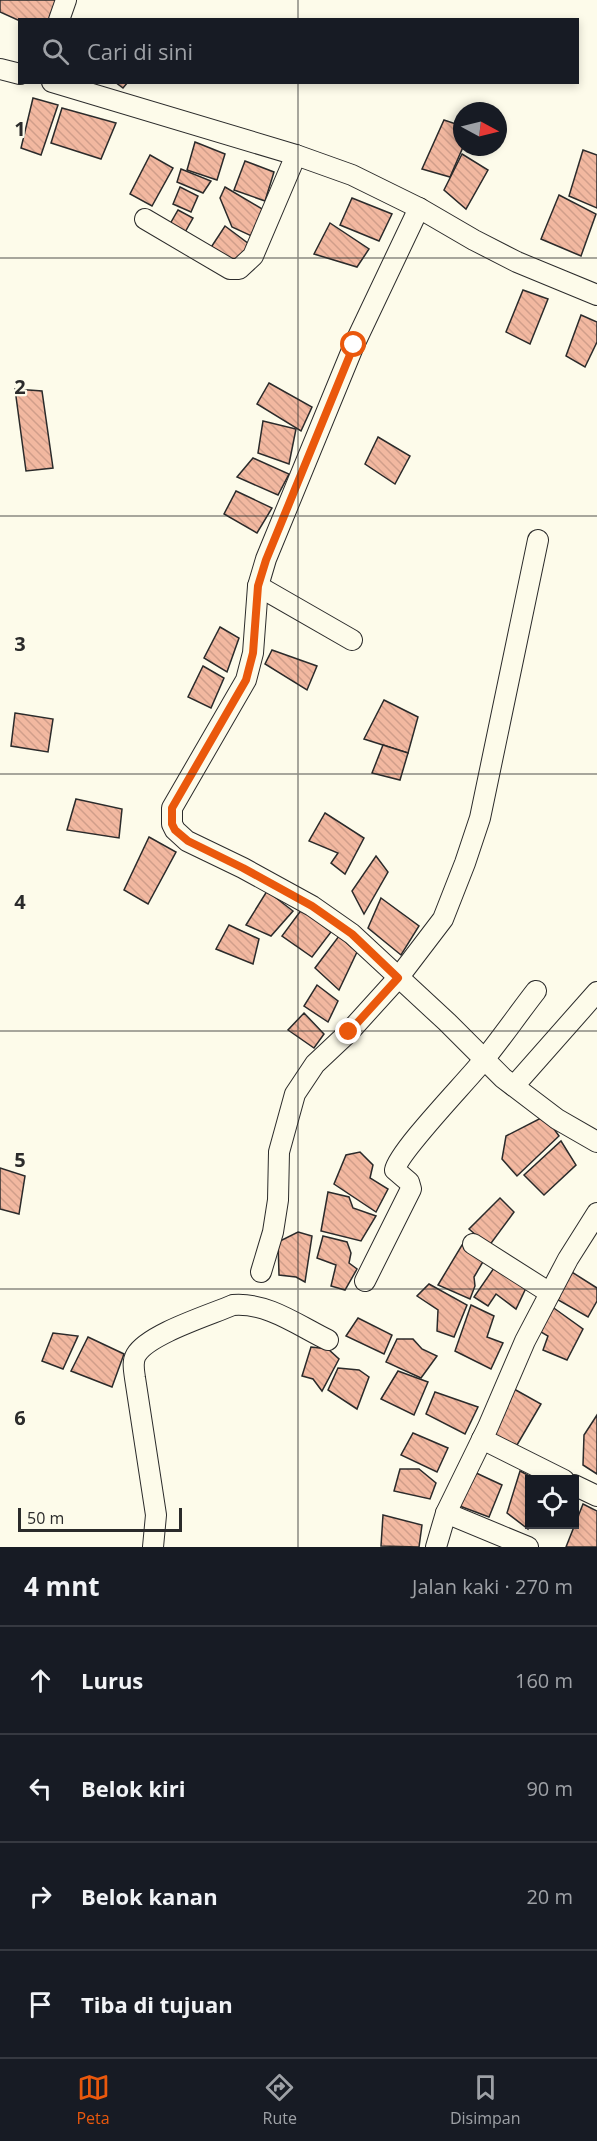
<!DOCTYPE html>
<html lang="id">
<head>
<meta charset="utf-8">
<style>
	body { margin:0; font-family:"Open Sans",sans-serif; background:#20242c; color:#f1f3f6 }
	.controls { position:absolute; right:18px; bottom:18px; display:grid; overflow:hidden; border-radius:0px; box-shadow:0 3px 9px #0003 }
	.controls button { width:54px; height:54px; display:grid; place-items:center; padding:0; border:0; border-bottom:2px solid #363941; background:#171b24; color:#f1f3f6; font:30px sans-serif }
	.compass { position:absolute; left:453px; top:102px; width:54px; height:54px; border-radius:50%; background:#171b24; box-shadow:0 3px 9px #0003; rotate:97deg }
	.scale { position:absolute; left:18px; bottom:15px; width:164px; box-sizing:border-box; padding-left:6px; border:3px solid #2b2b2b; border-top:0; font-size:16px; line-height:21px; white-space:nowrap; color:#2b2b2b; -webkit-text-stroke:4px #fdfbea; paint-order:stroke }
	.stop { position:absolute; width:18px; height:18px; margin:-14px; border:4px solid #ea580c; border-radius:50%; background:#fff }
	.stop.end { background:#ea580c; border-color:#fff; box-shadow:0 2px 6px #0008 }
	.list { margin:0; padding:0; list-style:none }
	h2 { display:flex; justify-content:space-between; align-items:center; height:78px; margin:0; padding:0 24px; font-size:26px }
	h2 small { font-size:20px; font-weight:400; color:#9ea1a6 }
	.list li { display:grid; grid-template-columns:39px 1fr auto; gap:18px; align-items:center; box-sizing:border-box; height:108px; padding:0 24px; border-top:2px solid #363941 }
	.list b { display:block; font-size:22px; white-space:nowrap }
	.list em { font-size:20px; font-style:normal; color:#9ea1a6 }
	.icon { flex:none; width:33px; height:33px; fill:none; stroke:currentColor; stroke-width:2; stroke-linecap:round; stroke-linejoin:round }
	.map { position:relative; flex:none; width:597px; height:1547px; overflow:hidden }
	.search { position:absolute; background:#171b24; box-shadow:0 3px 9px #0003; left:18px; right:18px; top:18px; height:66px; display:flex; align-items:center; gap:15px; box-sizing:border-box; padding:0 21px; border-radius:0px; color:#9ea1a6; font-size:22px }
	.sheet { height:510px; background:#171b24 }
	nav { display:flex; justify-content:space-around; align-items:center; box-sizing:border-box; height:84px; border-top:2px solid #363941; background:#171b24; font-size:16px; color:#9ea1a6 }
	nav a { display:grid; justify-items:center; gap:3px }
	nav .on { color:#ea580c }
	.map>svg:first-child { display:block }
	.building { fill:url(#building-back-hatch); stroke:#2b2b2b; stroke-width:1.5 }
	.lines { fill:none; stroke-linecap:round; stroke-linejoin:round }
	.street-casing { stroke:#2b2b2b; stroke-width:22 }
	.street { stroke:#fdfbea; stroke-width:20 }
	.route { stroke:#ea580c; stroke-width:8 }
	.grid { fill:none; stroke:#2b2b2b; stroke-width:1.5; stroke-opacity:0.55 }
	.grid-label { font-size:20px; text-anchor:middle; font-weight:bold; fill:#2b2b2b; stroke:#fdfbea; stroke-width:4.5; stroke-linejoin:round; paint-order:stroke }
</style>
</head>
<body>
<div class="map">
<svg width="597" height="1547" viewBox="0 0 597 1547">
	<defs>
		<pattern id="building-back-hatch" width="6" height="6" patternUnits="userSpaceOnUse" patternTransform="scale(1.5)"><rect width="6" height="6" fill="#f2b8a0"/><path d="M-1 5l2 2M0 0l6 6M5-1l2 2" fill="none" stroke="#d09e8a"/></pattern>
	</defs>
	<rect width="100%" height="100%" fill="#fdfbea"/>
	<g class="building">
		<polygon points="0,0 61,0 52,20 20,21 0,12"/>
		<polygon points="115,82 128,82 123,88"/>
		<polygon points="33,98 58,105 41,155 21,148"/>
		<polygon points="62,108 116,123 101,159 51,143"/>
		<polygon points="444,120 462,126 463,147 450,177 422,169"/>
		<polygon points="195,142 225,154 217,180 187,170"/>
		<polygon points="583,150 597,155 597,208 569,196"/>
		<polygon points="462,154 488,170 466,209 444,190"/>
		<polygon points="150,155 173,168 152,206 130,194"/>
		<polygon points="245,161 274,172 265,201 234,190"/>
		<polygon points="181,169 211,181 203,193 177,182"/>
		<polygon points="180,187 198,196 191,212 173,204"/>
		<polygon points="225,187 264,210 256,238 232,227 220,198"/>
		<polygon points="559,195 596,214 581,256 541,239"/>
		<polygon points="352,198 392,214 379,241 340,225"/>
		<polygon points="178,210 193,218 184,234 170,224"/>
		<polygon points="330,223 369,249 357,267 314,254"/>
		<polygon points="225,226 249,244 238,265 208,252"/>
		<polygon points="523,290 548,299 530,344 506,332"/>
		<polygon points="581,315 597,322 597,342 585,367 566,356"/>
		<polygon points="269,383 312,407 301,431 257,404"/>
		<polygon points="15,389 42,391 53,468 26,471"/>
		<polygon points="263,421 296,429 289,464 258,453"/>
		<polygon points="378,437 410,456 395,484 365,464"/>
		<polygon points="253,458 289,474 278,495 237,477"/>
		<polygon points="236,491 272,508 257,533 224,514"/>
		<polygon points="220,627 239,638 227,672 204,658"/>
		<polygon points="272,650 317,666 307,690 265,664"/>
		<polygon points="203,666 224,678 211,708 188,697"/>
		<polygon points="384,700 418,717 408,753 364,739"/>
		<polygon points="15,713 53,719 48,752 11,746"/>
		<polygon points="383,745 408,753 400,780 372,773"/>
		<polygon points="76,799 122,809 119,838 67,830"/>
		<polygon points="325,813 364,838 345,874 331,863 338,853 309,841"/>
		<polygon points="149,837 176,852 148,904 124,890"/>
		<polygon points="376,856 388,872 364,914 352,891"/>
		<polygon points="267,891 293,911 271,936 246,925"/>
		<polygon points="381,898 419,926 401,955 368,928"/>
		<polygon points="302,909 331,932 312,957 282,936"/>
		<polygon points="229,925 259,939 253,964 216,949"/>
		<polygon points="339,936 357,952 339,990 315,968"/>
		<polygon points="317,985 338,1001 328,1022 304,1006"/>
		<polygon points="304,1013 324,1034 314,1048 288,1030"/>
		<polygon points="545,1116 559,1136 517,1176 502,1159 506,1136"/>
		<polygon points="561,1141 576,1165 544,1195 524,1175"/>
		<polygon points="360,1152 373,1165 370,1178 388,1189 376,1212 334,1184 346,1155"/>
		<polygon points="0,1168 25,1176 19,1214 0,1209"/>
		<polygon points="328,1192 349,1197 353,1208 376,1216 361,1241 321,1231"/>
		<polygon points="500,1198 514,1212 489,1246 469,1229"/>
		<polygon points="298,1232 312,1236 305,1282 296,1277 279,1275 278,1242"/>
		<polygon points="323,1236 347,1242 351,1253 349,1263 357,1269 345,1290 331,1286 336,1265 317,1258"/>
		<polygon points="462,1245 484,1260 474,1277 475,1286 470,1299 438,1285"/>
		<polygon points="494,1268 526,1288 516,1309 496,1294 488,1306 474,1297"/>
		<polygon points="567,1269 597,1288 597,1301 588,1317 553,1297"/>
		<polygon points="429,1284 467,1305 454,1337 437,1331 438,1310 417,1296"/>
		<polygon points="471,1305 494,1316 487,1337 503,1343 491,1369 455,1351"/>
		<polygon points="551,1306 583,1329 567,1360 543,1350 548,1336 536,1329"/>
		<polygon points="358,1318 392,1335 384,1354 346,1336"/>
		<polygon points="53,1333 78,1336 63,1369 42,1361"/>
		<polygon points="88,1337 124,1354 112,1387 71,1371"/>
		<polygon points="397,1339 413,1339 422,1349 437,1356 421,1378 386,1362"/>
		<polygon points="311,1347 328,1349 339,1359 322,1391 313,1379 302,1376"/>
		<polygon points="338,1368 359,1370 369,1377 357,1409 328,1390"/>
		<polygon points="398,1371 428,1382 414,1415 381,1399"/>
		<polygon points="514,1389 541,1404 517,1445 494,1436"/>
		<polygon points="435,1392 478,1407 465,1434 426,1414"/>
		<polygon points="597,1415 597,1474 583,1465 584,1435"/>
		<polygon points="413,1433 448,1448 437,1472 401,1455"/>
		<polygon points="400,1469 419,1469 436,1483 430,1499 394,1491"/>
		<polygon points="520,1471 537,1480 530,1480 530,1524 528,1529 507,1513"/>
		<polygon points="474,1472 502,1485 489,1517 457,1505"/>
		<polygon points="583,1504 597,1511 597,1547 566,1547"/>
		<polygon points="383,1515 422,1525 419,1547 381,1546"/>
	</g>
	<g class="lines">
		<g class="street-casing">
			<g id="street">
				<polyline points="59,20 66,0"/>
				<polyline points="0,69 20,74"/>
				<polyline points="52,82 296,155 352,175 419,208 474,240 517,262 597,295"/>
				<polyline points="419,208 354,345 266,559 258,586 253,653 246,680 172,808 172,824 175,830 187,841 243,868 312,906 352,934 447,1022 503,1078 557,1119 597,1142"/>
				<polyline points="145,219 230,269 239,269 253,256 296,155"/>
				<polyline points="258,586 352,640"/>
				<polyline points="514,1086 597,992"/>
				<polyline points="473,1244 550,1293"/>
				<polyline points="261,1272 273,1232 278,1200 279,1152 295,1094 315,1064 349,1032 398,978 443,919 465,863 480,818 538,540"/>
				<path d="M365,1281l46,-92 -2,-7 -14,-12c3,-18 72,-89 87,-108 19,-23 36,-48 54,-71"/>
				<polyline points="482,1439 564,1480"/>
				<polyline points="574,1485 597,1496"/>
				<polyline points="446,1513 528,1547"/>
				<path d="M153,1547l3,-32 -21,-137c-1,-8 -3,-16 1,-23 12,-21 74,-40 97,-50 34,-3 66,21 95,35"/>
				<polyline points="436,1547 446,1513 488,1427 525,1341 568,1259 597,1213"/>
			</g>
		</g>
		<use href="#street" class="street"/>
	</g>
	<g class="lines">
		<polyline class="route" points="349,1032 398,978 352,934 312,906 243,868 188,841 175,830 172,824 172,808 246,680 253,653 258,586 266,560 354,345"/>
	</g>
	<path class="grid" d="M298,0v20M298,82v1465M0,258h597M0,516h597M0,774h597M0,1031h597M0,1289h597"/>
	<g class="grid-label">
		<text x="20" y="136">1</text>
		<text x="20" y="394">2</text>
		<text x="20" y="651">3</text>
		<text x="20" y="909">4</text>
		<text x="20" y="1167">5</text>
		<text x="20" y="1425">6</text>
	</g>
</svg>
<div class="controls">
<button><svg class="icon" aria-label="locate" viewBox="0 0 24 24"><circle cx="12" cy="12" r="6"/><path d="M12 2v4M12 18v4M2 12h4M18 12h4"/></svg></button>
</div>
<svg class="compass" viewBox="-18 -18 36 36"><path d="M0-13l5 13h-10z" fill="#e53935"/><path d="M0 13l5-13h-10z" fill="#9ea1a6"/></svg>
<div class="scale">50 m</div>
<div class="stop" style="left:354px;top:345px"></div>
<div class="stop end" style="left:349px;top:1032px"></div>
<div class="search"><svg class="icon" aria-label="search" viewBox="0 0 24 24"><circle cx="10" cy="10" r="6"/><path d="M15 15l6 6"/></svg>Cari di sini</div>
</div>
<section class="sheet">
<h2>4 mnt<small>Jalan kaki · 270 m</small></h2>
<ul class="list">
<li><svg class="icon" aria-label="ahead" viewBox="0 0 24 24"><path d="M12 20V5M6 11l6-6 6 6"/></svg><div><b>Lurus</b></div><em>160 m</em></li>
<li><svg class="icon" aria-label="left" viewBox="0 0 24 24"><path d="M17 20v-9H6M10 6l-5 5 5 5"/></svg><div><b>Belok kiri</b></div><em>90 m</em></li>
<li><svg class="icon" aria-label="right" viewBox="0 0 24 24"><path d="M7 20v-9h11M14 6l5 5-5 5"/></svg><div><b>Belok kanan</b></div><em>20 m</em></li>
<li><svg class="icon" aria-label="arrive" viewBox="0 0 24 24"><path d="M6 21V4h12l-3 4 3 4H6"/></svg><div><b>Tiba di tujuan</b></div></li>
</ul>
</section>
<nav>
<a class="on"><svg class="icon" aria-label="map" viewBox="0 0 24 24"><path d="M3 6l6-2 6 2 6-2v14l-6 2-6-2-6 2zM9 4v14M15 6v14"/></svg>Peta</a>
<a><svg class="icon" aria-label="directions" viewBox="0 0 24 24"><path d="M12 3l9 9-9 9-9-9zM9 14v-3h6M13 9l2 2-2 2"/></svg>Rute</a>
<a><svg class="icon" aria-label="saved" viewBox="0 0 24 24"><path d="M7 4h10v16l-5-4-5 4z"/></svg>Disimpan</a>
</nav>
</body>
</html>
